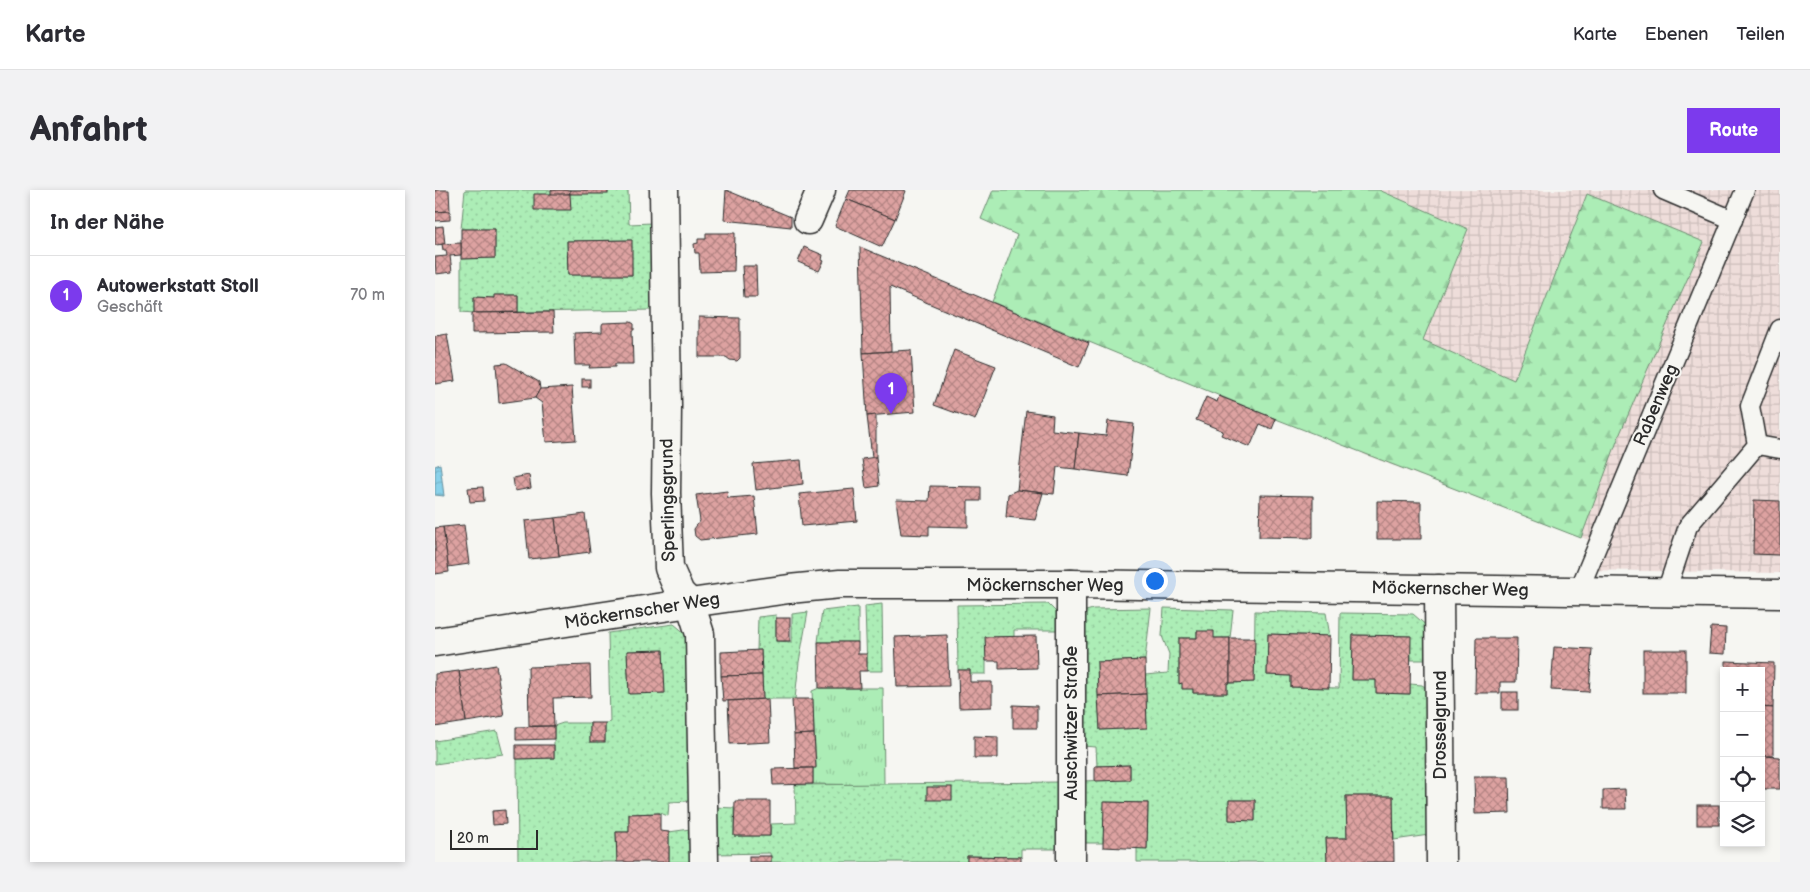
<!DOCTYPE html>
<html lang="de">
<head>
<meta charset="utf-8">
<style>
	body { margin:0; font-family:"Balsamiq Sans",sans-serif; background:#f2f2f3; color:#2b2b33 }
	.controls { position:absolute; right:15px; bottom:15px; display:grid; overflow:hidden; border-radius:0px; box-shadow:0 2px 8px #0003 }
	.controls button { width:45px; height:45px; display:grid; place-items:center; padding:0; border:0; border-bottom:1px solid #e1e1e2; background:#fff; color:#2b2b33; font:25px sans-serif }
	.scale { position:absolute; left:15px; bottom:12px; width:88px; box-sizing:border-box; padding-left:5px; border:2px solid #2b2b2b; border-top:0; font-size:14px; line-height:18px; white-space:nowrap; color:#2b2b2b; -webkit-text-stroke:4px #f6f6f2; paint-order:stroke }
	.you { position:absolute; left:719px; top:390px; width:18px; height:18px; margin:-12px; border:4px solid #fff; border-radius:50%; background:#1a73e8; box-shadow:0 0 0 8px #1a73e833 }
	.badge { display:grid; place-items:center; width:32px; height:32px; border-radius:50%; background:#7c3aed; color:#fff; font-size:16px; font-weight:700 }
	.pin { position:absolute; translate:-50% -41px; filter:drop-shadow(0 1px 2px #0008) }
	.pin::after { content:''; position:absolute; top:26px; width:18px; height:15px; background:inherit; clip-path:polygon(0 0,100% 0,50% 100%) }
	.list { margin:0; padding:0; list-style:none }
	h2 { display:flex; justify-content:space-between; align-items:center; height:65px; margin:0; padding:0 20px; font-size:21px }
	h2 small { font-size:16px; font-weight:400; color:#7c7c81 }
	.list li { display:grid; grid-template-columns:32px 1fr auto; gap:15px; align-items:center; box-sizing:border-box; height:80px; padding:0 20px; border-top:1px solid #e1e1e2 }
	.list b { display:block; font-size:19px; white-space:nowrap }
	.list p { margin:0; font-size:16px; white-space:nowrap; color:#7c7c81 }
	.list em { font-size:16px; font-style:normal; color:#7c7c81 }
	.icon { flex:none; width:28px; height:28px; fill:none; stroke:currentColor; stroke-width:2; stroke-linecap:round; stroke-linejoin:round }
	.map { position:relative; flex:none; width:1345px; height:672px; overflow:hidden; border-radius:0px }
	header { display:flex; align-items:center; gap:30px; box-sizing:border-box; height:70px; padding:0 25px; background:#fff; border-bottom:1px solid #e1e1e2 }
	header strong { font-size:24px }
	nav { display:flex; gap:28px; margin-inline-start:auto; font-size:18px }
	.intro { display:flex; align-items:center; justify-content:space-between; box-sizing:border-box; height:120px; padding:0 30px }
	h1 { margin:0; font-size:35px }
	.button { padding:12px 22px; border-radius:0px; background:#7c3aed; color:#fff; font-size:18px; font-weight:700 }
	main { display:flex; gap:30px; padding:0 30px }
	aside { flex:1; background:#fff; border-radius:0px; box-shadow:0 2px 8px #0003 }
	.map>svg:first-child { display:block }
	.industrial { fill:url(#industrial-grid) }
	.grass { fill:url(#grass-tufts); stroke:#6c8c70 }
	.forest { fill:url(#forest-firs); stroke:#6c8c70 }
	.garden { fill:url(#garden-dots); stroke:#6c8c70; fill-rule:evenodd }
	.water { fill:url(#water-waves); stroke:#638f9e }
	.building { fill:url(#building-cross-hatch); stroke:#2b2b2b }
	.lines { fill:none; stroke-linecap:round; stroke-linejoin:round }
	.service-casing { stroke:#2b2b2b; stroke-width:21 }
	.minor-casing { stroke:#2b2b2b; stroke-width:31 }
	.service { stroke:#f6f6f2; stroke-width:18 }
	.minor { stroke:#f6f6f2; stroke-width:28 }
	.labels { text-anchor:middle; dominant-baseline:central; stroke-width:4; stroke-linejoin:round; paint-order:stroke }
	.street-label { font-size:18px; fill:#2b2b2b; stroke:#f6f6f2 }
</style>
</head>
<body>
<header>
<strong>Karte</strong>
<nav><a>Karte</a><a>Ebenen</a><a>Teilen</a></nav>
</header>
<div class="intro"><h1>Anfahrt</h1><a class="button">Route</a></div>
<main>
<aside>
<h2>In der Nähe<small></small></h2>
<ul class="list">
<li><span class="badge">1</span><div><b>Autowerkstatt Stoll</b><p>Geschäft</p></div><em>70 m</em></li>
</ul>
</aside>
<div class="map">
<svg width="1345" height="672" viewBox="0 0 1345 672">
	<defs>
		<pattern id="industrial-grid" width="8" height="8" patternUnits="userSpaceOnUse" patternTransform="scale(1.25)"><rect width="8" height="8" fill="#eeddda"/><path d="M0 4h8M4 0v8" fill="none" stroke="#ccbebb"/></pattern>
		<pattern id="grass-tufts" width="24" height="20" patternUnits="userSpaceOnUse" patternTransform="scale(1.25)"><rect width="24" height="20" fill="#acedb6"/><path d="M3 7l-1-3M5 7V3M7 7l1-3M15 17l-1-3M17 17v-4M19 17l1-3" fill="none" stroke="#94cb9d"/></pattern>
		<pattern id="forest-firs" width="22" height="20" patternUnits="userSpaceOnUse" patternTransform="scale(1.25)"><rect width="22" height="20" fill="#acedb6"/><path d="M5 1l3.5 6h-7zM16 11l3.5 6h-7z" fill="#94cb9d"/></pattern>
		<pattern id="garden-dots" width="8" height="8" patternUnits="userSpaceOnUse" patternTransform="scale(1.25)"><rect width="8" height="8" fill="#acedb6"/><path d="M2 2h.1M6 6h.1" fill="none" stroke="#94cb9d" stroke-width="1.8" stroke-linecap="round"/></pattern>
		<pattern id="water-waves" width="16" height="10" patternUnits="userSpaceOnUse" patternTransform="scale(1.25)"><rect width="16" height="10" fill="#89d1ea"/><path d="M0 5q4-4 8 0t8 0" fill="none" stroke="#76b4c9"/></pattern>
		<pattern id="building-cross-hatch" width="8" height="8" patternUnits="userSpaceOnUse" patternTransform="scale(1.25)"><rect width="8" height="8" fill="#dda2a1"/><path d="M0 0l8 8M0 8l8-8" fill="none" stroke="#b38483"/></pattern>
	</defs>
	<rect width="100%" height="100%" fill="#f6f6f2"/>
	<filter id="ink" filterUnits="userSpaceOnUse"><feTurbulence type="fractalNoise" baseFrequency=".02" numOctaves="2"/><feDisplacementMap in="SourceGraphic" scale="10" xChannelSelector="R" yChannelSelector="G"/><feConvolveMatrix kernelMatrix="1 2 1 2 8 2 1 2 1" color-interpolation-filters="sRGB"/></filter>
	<g filter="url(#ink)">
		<polygon class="industrial" points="901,0 1345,0 1345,383 1148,380 1159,352 928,264"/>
		<polygon class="grass" points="384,498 448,498 449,595 378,594 378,578 381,577 377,501"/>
		<polygon class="forest" points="558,0 944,0 1033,39 988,150 1079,190 1152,4 1269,52 1233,132 1184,246 1146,348 841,229 557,112 582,45 546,29"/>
		<g class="garden">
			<path d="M30,0h163l1,34 23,-1v87l-134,2v-17h-23l-1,3 -20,-1v16l-13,-1v-53l34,-1v-29h-34zM196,50l1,35h-64l-1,-34z"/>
			<polygon points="447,414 448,481 432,481 430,416"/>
			<polygon points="613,414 624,425 624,440 579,440 579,447 551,447 551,484 535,484 535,480 523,480 522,415"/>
			<polygon points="423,417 423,452 383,452 387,421"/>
			<path d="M716,418l-6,52 -48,2 3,68 47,-3 -2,-52 23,-2 1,-19 -7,-18 2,-28 69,2 -3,28h-16l-17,-7v7h-18v45h3l11,6v4h34v-10l27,-1 1,-71 71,2 4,23 -62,-2 -1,41 24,1v11l48,1 1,-75 73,1 15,13v33h-17l-1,-24 -57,-1 -1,44 24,1 1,13 33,1v-10l12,1 6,4 1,146 -35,5 -1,-44h-47l1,42h-21l1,24h-190v-14h10l1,-45 -43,-1 -2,41h-21l1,-62 47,-2v-14l-33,1 -1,-19 -14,-1v-128l4,-7 7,-2zM794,610h26v20h-26z"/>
			<polygon points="373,422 364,472 360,509 328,509 326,460 322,460 323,427 341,425 341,451 357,452 357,424"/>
			<path d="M239,434l12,10 3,167 -20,1 -1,14 -8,-3 -31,1v18h-13l1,30h-99l-1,-103 37,-1v-32l9,-3h27v19l15,-1v-18l5,-1 -2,-89zM192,461h36l1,42h-35z"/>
			<polygon points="62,541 68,564 0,574 0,551"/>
			<polygon points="625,592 626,659 586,659 586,667 532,666 532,672 336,672 335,663 280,664 279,617 299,618 299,646 335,646 336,634 361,633 360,595"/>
			<polygon points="255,639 255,672 234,672 234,642"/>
		</g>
		<polygon class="water" points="5,274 9,306 0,305 0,276"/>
		<g class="building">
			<polygon points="0,0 14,0 15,21 0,22"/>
			<polygon points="116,0 135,0 135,4 116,5"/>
			<rect x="135" y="0" width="38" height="4"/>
			<polygon points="291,0 356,27 356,37 289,30"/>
			<polygon points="415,0 469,0 471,1 460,29 411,9"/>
			<polygon points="99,4 135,4 136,20 99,20"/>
			<polygon points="411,9 460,29 447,57 400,36"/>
			<polygon points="15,21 15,30 0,31 0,22"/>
			<polygon points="8,36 10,54 0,55 0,37"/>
			<polygon points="26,39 60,39 60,68 26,69"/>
			<polygon points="271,43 300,43 299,81 265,82 264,63 260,63 259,54 263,53 263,49 271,49"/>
			<polygon points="197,50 197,85 133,85 132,51"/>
			<polygon points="26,53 26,65 15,66 17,82 1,84 0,67 12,66 11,60 8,60 7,54"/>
			<polygon points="369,57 388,65 387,70 389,71 384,81 363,72"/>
			<polygon points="425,57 654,153 644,177 455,97 456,161 428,163"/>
			<polygon points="307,76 321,76 322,107 309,107"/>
			<polygon points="59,105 83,105 83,122 39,123 39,107 59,108"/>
			<polygon points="118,122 119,142 37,143 37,123 39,123"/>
			<polygon points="264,127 305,128 305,168 302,171 295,170 291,167 264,167"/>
			<polygon points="196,132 199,134 199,140 197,140 198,174 180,174 180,177 154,178 155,175 140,175 139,143 167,142 167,135 168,133"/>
			<polygon points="12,144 20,191 0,194 0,146"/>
			<polygon points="476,160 480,222 432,226 428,163"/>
			<polygon points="519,160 561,176 540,230 499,215"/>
			<polygon points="71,173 104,192 105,199 100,208 64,213 61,174"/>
			<rect x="147" y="189" width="8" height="8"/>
			<polygon points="137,197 141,250 111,252 107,213 100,208 105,199"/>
			<polygon points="784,206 841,229 837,239 825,234 815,257 786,245 788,241 761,230 771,207 782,212"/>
			<polygon points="591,221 618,225 617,240 644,243 640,279 622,277 619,304 582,300"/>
			<polygon points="441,225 441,267 437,267 432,226"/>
			<polygon points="673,231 699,234 693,286 640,279 644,243 671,246"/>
			<polygon points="441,267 444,296 431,298 427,269"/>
			<polygon points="366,270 368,294 321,300 318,274"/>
			<polygon points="94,285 96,298 80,301 78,288"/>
			<polygon points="495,296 546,297 546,311 533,311 533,337 494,336 494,345 466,344 461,310 494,311"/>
			<polygon points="48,297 49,311 35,312 33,298"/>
			<polygon points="419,299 422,331 367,336 364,304"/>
			<polygon points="582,300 608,303 600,330 571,327 573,304"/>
			<polygon points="292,301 293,308 319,306 323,344 265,350 260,346 259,339 265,331 261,305"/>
			<polygon points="825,305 878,306 878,348 824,347"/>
			<polygon points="1319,310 1345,311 1345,365 1318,364"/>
			<polygon points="942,311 986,312 986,349 942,349"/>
			<polygon points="150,324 155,362 124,366 120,328"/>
			<polygon points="120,328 124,366 94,369 90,331"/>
			<polygon points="29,335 34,374 13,377 8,337"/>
			<polygon points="8,337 14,382 0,384 0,338"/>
			<rect x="341" y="428" width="14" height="23"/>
			<polygon points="1276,437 1291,438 1290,464 1274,463"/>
			<polygon points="762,441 779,441 779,448 795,448 795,493 792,493 792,503 758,503 758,499 747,499 747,493 744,494 744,448 762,448"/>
			<polygon points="833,444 895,446 894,498 856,497 856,486 832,485"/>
			<polygon points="512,445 514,496 462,497 460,447"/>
			<polygon points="918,445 976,446 975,504 941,503 941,490 917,490"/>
			<polygon points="601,446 602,478 564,479 564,471 551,471 550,447"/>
			<polygon points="795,448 820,448 819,492 795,493"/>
			<polygon points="1041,448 1082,448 1081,492 1065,492 1065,503 1040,503"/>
			<polygon points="383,452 423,452 423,464 432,464 432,481 424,481 425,498 384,498"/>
			<polygon points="1119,457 1157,459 1154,502 1116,500"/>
			<polygon points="228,460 230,503 194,504 192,461"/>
			<polygon points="326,460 327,485 286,486 286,462"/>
			<rect x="1208" y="460" width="43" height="43"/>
			<polygon points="710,470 711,504 663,506 662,472"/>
			<polygon points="1291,471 1339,473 1338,518 1326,517 1326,481 1291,481"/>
			<polygon points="61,475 69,526 31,532 24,481"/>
			<polygon points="155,475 156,507 118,508 119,536 94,536 93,477"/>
			<polygon points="523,480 535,480 535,492 557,492 557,517 524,518"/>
			<polygon points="24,481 31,532 0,537 0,484"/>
			<polygon points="327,485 328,509 288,511 286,486"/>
			<rect x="1067" y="502" width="16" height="18"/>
			<polygon points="711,504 712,538 665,540 663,506"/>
			<polygon points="333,509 335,552 295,554 293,511"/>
			<polygon points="360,509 378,509 379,544 359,545 357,510"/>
			<polygon points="578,515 602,516 602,538 578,538"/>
			<polygon points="1326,517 1338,518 1338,566 1326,566"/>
			<rect x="155" y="533" width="15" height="19"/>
			<polygon points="119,536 119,549 81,550 81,537"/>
			<polygon points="379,544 381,578 360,578 359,545"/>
			<polygon points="539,546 563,547 563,568 539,568"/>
			<polygon points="81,555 119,555 119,568 81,569"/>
			<polygon points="1328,566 1345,567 1345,599 1329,599"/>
			<polygon points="695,575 695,590 660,591 660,576"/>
			<polygon points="378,578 378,594 338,595 337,579"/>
			<polygon points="1039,587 1074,587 1075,623 1040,624"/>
			<rect x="492" y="597" width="25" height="13"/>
			<polygon points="1190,599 1191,619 1168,619 1168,600"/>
			<polygon points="911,606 958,606 959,672 892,672 891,648 912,648"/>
			<polygon points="794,610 820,610 820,631 794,630"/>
			<polygon points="300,611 335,611 335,646 299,646"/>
			<polygon points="669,612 713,613 712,659 668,657"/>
			<rect x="1262" y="615" width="22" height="20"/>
			<polygon points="70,620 71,634 58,635 57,621"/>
			<polygon points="225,623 225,641 234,642 234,672 182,672 181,642 194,642 194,624"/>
			<rect x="314" y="666" width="22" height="6"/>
			<polygon points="532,666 586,667 586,672 532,672"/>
		</g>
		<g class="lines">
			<g class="service-casing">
				<g id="service">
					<polyline points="1228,0 1298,30"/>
					<polyline points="1322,255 1345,259"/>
					<polyline points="1144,400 1310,0"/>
					<polyline points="1231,402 1253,336 1322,255 1315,216 1345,139"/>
				</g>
			</g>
			<g class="minor-casing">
				<g id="minor">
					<polyline points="229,0 232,216 231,303 234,378 245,403 255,413 265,444 269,672"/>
					<polyline points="373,30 386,0"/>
					<polyline points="636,394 636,672"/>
					<polyline points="1004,399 1006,672"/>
					<polyline points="0,452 255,413 354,399 405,394 636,394 1345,404"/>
				</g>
			</g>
			<use href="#service" class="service"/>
			<use href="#minor" class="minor"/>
		</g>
	</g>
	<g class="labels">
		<g class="street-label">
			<text transform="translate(1221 215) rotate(-67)">Rabenweg</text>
			<text transform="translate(233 310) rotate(-91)">Sperlingsgrund</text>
			<text x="610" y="395">Möckernscher Weg</text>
			<text transform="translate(1015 399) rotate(1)">Möckernscher Weg</text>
			<text transform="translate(207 421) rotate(-9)">Möckernscher Weg</text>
			<text transform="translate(636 533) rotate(-90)">Auschwitzer Straße</text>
			<text transform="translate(1005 535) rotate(-90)">Drosselgrund</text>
		</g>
	</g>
</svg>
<div class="controls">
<button>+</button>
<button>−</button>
<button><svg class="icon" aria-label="locate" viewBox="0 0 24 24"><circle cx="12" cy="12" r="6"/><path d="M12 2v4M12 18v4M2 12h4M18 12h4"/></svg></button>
<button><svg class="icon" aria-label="layers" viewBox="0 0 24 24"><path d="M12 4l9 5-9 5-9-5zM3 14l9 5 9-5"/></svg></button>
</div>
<div class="scale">20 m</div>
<div class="you"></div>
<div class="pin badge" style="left:456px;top:224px">1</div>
</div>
</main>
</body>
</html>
